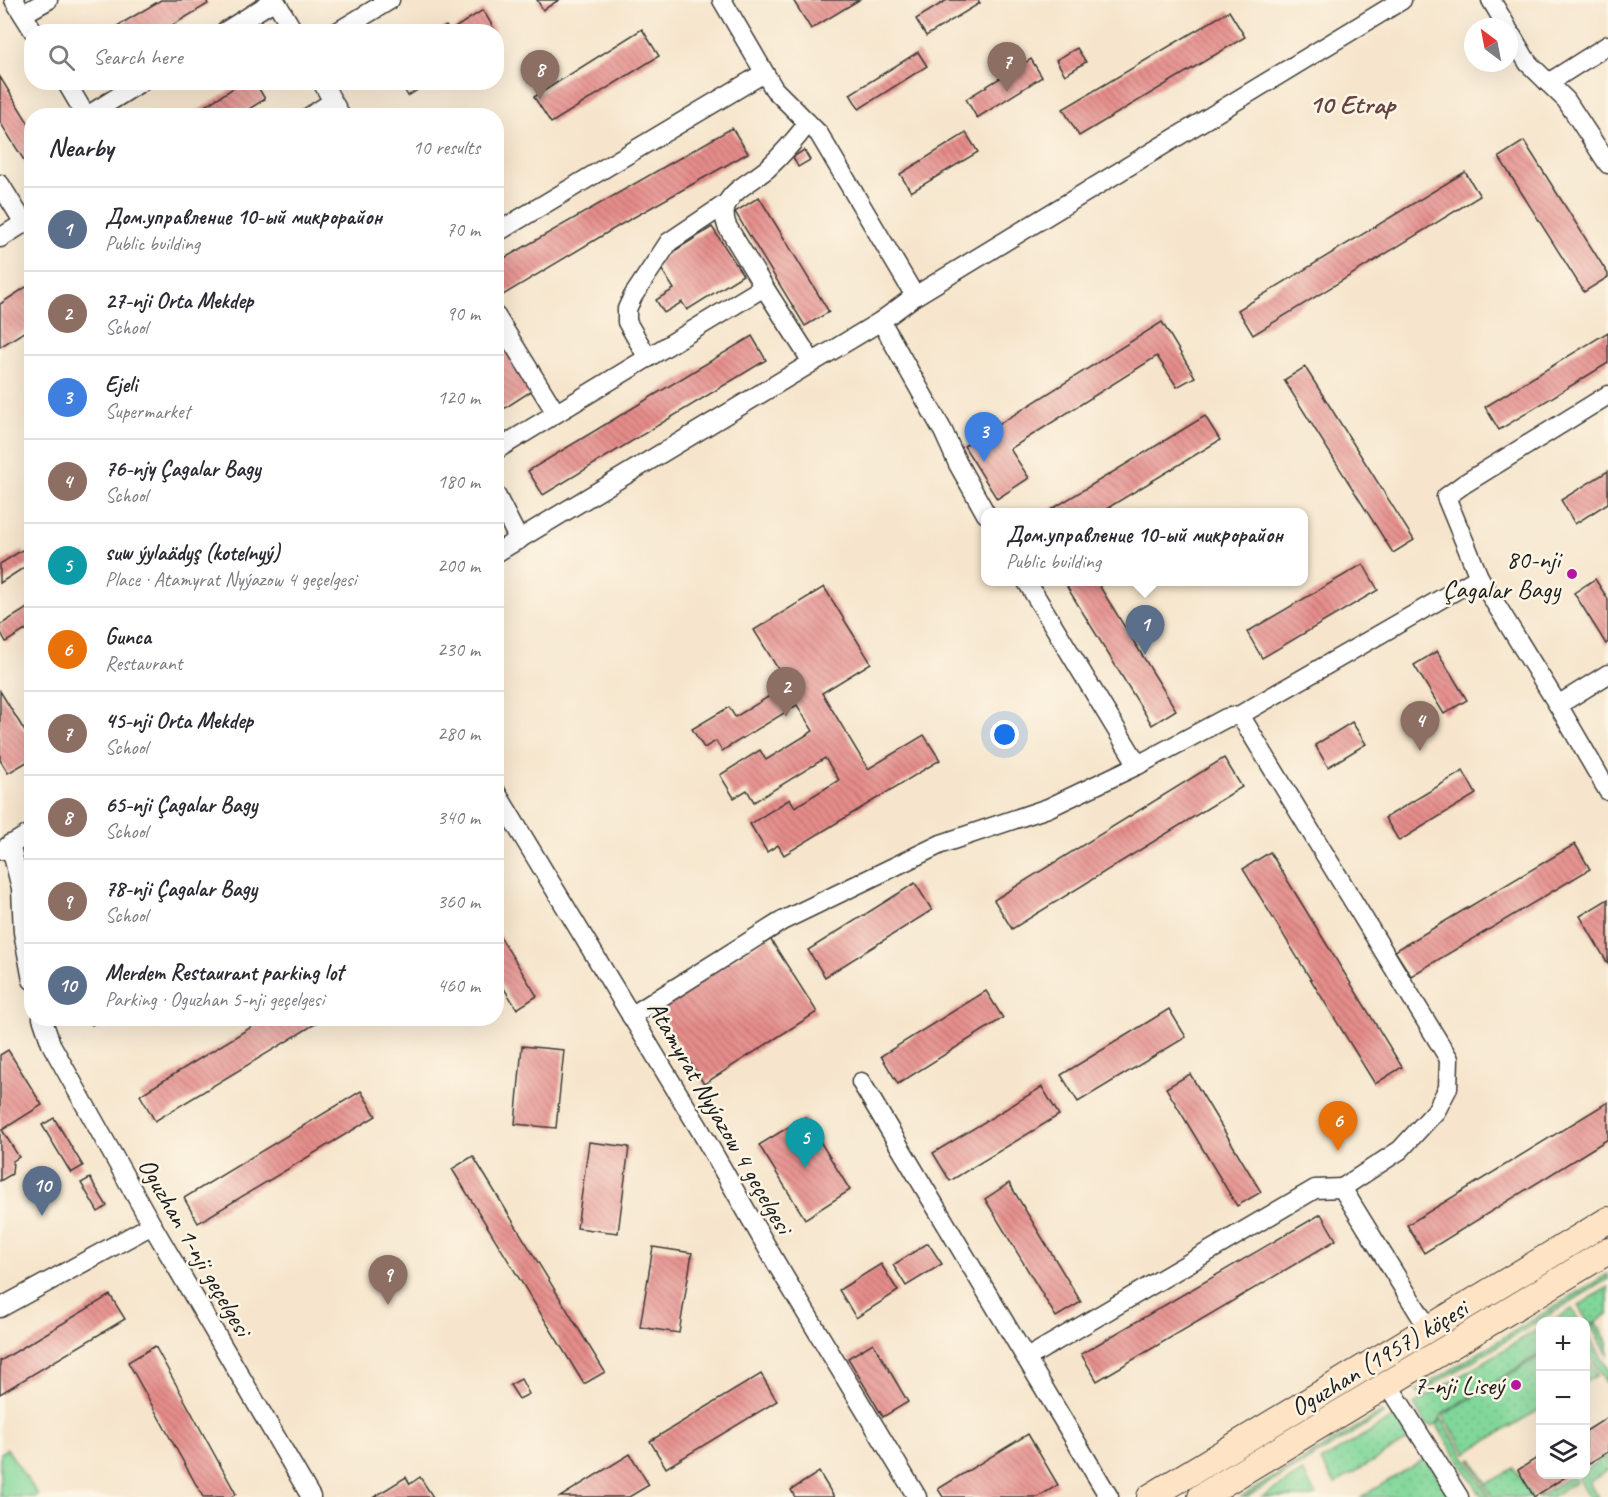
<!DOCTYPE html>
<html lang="en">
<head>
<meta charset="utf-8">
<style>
	body { margin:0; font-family:Caveat,sans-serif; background:#f2f2f3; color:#2b2b33 }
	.controls { position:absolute; right:18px; bottom:18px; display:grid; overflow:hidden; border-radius:12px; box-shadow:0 6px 24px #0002 }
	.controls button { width:54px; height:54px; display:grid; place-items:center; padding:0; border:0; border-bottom:2px solid #e1e1e2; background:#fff; color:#2b2b33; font:30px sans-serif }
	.compass { position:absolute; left:1464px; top:18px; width:54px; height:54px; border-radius:50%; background:#fff; box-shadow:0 6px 24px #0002; rotate:328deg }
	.you { position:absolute; left:1005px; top:735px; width:21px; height:21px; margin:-15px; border:4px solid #fff; border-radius:50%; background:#1a73e8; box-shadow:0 0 0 9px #1a73e833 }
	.badge { display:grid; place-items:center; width:39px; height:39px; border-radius:50%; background:#b5179e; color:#fff; font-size:20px; font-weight:700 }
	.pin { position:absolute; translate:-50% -50px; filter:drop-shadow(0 2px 3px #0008) }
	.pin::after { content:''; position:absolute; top:32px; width:21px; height:18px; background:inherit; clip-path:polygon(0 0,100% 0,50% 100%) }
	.popup { position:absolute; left:981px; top:508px; width:327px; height:78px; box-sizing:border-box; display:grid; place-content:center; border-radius:12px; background:#fff; filter:drop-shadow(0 2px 4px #0005); font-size:20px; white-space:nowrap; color:#7c7c81 }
	.popup b { font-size:22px; color:#2b2b33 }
	.popup::after { content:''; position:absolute; left:50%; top:100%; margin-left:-12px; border:12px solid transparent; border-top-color:#fff }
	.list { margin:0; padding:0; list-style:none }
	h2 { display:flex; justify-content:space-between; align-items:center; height:78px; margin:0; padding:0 24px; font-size:26px }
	h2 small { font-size:20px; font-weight:400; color:#7c7c81 }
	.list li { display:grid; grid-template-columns:39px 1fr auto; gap:18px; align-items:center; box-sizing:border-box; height:84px; padding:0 24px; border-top:2px solid #e1e1e2 }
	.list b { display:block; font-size:22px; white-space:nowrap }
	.list p { margin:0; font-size:20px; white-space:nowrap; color:#7c7c81 }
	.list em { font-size:20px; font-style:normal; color:#7c7c81 }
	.icon { flex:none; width:33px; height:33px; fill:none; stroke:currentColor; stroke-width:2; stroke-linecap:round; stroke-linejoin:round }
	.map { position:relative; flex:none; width:1608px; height:1497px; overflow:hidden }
	.search { position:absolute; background:#fff; box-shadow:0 6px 24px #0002; left:24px; top:24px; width:480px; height:66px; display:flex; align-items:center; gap:15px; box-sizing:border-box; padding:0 21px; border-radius:24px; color:#7c7c81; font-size:22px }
	.panel { position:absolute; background:#fff; box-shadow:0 6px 24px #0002; left:24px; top:108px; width:480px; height:918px; border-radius:24px }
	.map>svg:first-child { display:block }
	.grass { fill:url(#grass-dots); stroke:#4e7a5b; stroke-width:1.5 }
	.garden { fill:#81d79a; stroke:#4e7a5b; stroke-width:1.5 }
	.building { fill:url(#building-back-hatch) }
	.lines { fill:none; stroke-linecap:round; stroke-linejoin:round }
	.minor-casing { stroke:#3d3a36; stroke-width:21 }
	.secondary-casing { stroke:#3d3a36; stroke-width:28 }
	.minor { stroke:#fff; stroke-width:18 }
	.secondary { stroke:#fee4c5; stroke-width:26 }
	.poi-dot { fill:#b5179e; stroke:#fcf5e5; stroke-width:2 }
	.labels { text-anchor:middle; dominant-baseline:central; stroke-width:5; stroke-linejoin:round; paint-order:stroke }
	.poi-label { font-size:26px; fill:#1c1c1c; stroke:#fcf5e5; text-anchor:end }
	.street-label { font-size:26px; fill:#1c1c1c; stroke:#fcf5e5 }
	.neighbourhood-label { font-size:27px; font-weight:bold; fill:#634443; stroke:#fcf5e5 }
</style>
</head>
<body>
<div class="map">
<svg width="1608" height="1497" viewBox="0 0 1608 1497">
	<defs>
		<pattern id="grass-dots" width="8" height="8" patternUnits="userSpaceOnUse" patternTransform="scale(1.5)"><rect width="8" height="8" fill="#81d79a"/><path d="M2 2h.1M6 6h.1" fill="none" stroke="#6fb884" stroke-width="1.8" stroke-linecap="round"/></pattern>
		<pattern id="building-back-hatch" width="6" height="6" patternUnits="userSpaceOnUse" patternTransform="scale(1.5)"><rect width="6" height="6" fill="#e68d8b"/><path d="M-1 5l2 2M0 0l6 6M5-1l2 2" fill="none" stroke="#ba7271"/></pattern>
	</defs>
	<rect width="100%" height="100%" fill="#fcf5e5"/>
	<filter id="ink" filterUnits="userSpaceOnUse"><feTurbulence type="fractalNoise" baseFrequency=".0167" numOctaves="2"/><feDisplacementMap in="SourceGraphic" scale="12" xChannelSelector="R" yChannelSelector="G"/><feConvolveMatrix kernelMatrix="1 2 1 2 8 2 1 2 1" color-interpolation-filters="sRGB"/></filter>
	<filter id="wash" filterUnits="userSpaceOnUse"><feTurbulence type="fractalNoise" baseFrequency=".008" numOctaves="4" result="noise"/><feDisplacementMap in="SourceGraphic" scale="24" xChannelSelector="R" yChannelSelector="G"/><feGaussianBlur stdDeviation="1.35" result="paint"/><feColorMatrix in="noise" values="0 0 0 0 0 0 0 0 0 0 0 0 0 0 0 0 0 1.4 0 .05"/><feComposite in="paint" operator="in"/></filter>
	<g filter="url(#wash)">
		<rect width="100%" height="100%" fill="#f6e5cc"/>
		<g class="grass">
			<polygon points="1608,1274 1608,1279 1418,1394 1416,1391"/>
			<polygon points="1608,1287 1608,1314 1590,1325 1578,1306"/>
			<polygon points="1572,1309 1579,1321 1552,1321"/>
			<polygon points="1596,1323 1608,1343 1608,1355 1591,1326"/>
			<polygon points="1540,1328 1540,1354 1442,1414 1439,1421 1432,1426 1425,1424 1414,1404"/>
			<polygon points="1586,1332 1608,1369 1608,1386 1586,1349"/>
			<polygon points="1540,1356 1540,1409 1466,1453 1443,1415"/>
			<polygon points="1586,1356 1597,1375 1586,1382"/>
			<polygon points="1382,1412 1383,1415 1247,1497 1241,1497"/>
			<polygon points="1396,1416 1410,1439 1335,1484 1321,1461"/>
			<polygon points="1441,1418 1489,1497 1482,1497 1436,1424 1440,1422"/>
			<polygon points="1608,1456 1608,1470 1589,1482 1598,1497 1589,1497 1576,1475 1586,1474 1586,1469"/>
			<polygon points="1426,1458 1451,1497 1361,1497"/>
			<polygon points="1472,1459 1487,1484 1514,1468 1532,1497 1492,1497 1470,1460"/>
			<polygon points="1303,1472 1316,1495 1313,1497 1262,1497"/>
			<polygon points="1572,1476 1576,1482 1551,1497 1537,1497"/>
		</g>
		<polygon class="garden" points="7,1449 38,1495 35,1497 0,1497 0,1453"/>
		<g id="blocks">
			<g class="building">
				<polygon points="161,0 206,0 208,4 161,32 107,32"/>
				<polygon points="537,0 559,0 543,10"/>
				<polygon points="793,0 859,0 811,29"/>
				<polygon points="947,0 978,0 980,3 926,36 916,19"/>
				<polygon points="483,10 496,32 437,32 446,26 450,31"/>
				<polygon points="1229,11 1245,37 1079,136 1063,109"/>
				<polygon points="642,29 659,56 551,123 534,97"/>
				<polygon points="1077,48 1086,62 1065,75 1056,60"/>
				<polygon points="918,52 927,66 859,109 850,94"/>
				<polygon points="1031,59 1042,77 977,118 966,99"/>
				<polygon points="0,77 32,129 32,173 0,122"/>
				<polygon points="243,82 255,82 265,99 238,116 189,116"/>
				<polygon points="400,82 430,82 408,96"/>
				<polygon points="732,128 748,153 620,225 498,298 496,263"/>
				<polygon points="966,133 978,152 911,192 900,174"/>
				<polygon points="1524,141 1608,274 1608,277 1584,292 1499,157"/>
				<polygon points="804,150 810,160 798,167 793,157"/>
				<polygon points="1465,172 1480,196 1253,335 1238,310"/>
				<polygon points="759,197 829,312 805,326 735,212"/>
				<polygon points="712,227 743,275 687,310 682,302 664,313 656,300 674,289 657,262"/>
				<polygon points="26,287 32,295 32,327 0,347 0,304"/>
				<polygon points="1162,322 1195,377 1177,387 1157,356 1010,449 1029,478 997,499 964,446"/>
				<polygon points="1608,332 1608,363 1499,430 1485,407"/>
				<polygon points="496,333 533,390 502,410 496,401"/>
				<polygon points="752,336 766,360 543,495 528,471"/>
				<polygon points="1305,367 1414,540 1393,553 1284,380"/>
				<polygon points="1205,416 1220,440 1101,512 1047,512"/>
				<polygon points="1608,471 1608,503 1575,524 1561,500"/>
				<polygon points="22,550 31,563 0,583 0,564"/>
				<polygon points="1363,564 1378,590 1262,658 1247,632"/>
				<polygon points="1595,579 1608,599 1608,642 1606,644 1574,593"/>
				<polygon points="1077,582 1097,582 1176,710 1152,725 1067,587"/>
				<polygon points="824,587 871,663 822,693 868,769 924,735 940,760 784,855 778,845 767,852 750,824 790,799 795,807 839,780 825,758 754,802 747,790 734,798 720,775 760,750 766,760 813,731 797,705 722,751 716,741 704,748 692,729 729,707 735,717 788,685 754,630"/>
				<polygon points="32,605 32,626 6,642 0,631 0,625"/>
				<polygon points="1437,651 1467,700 1444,714 1414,665"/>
				<polygon points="0,691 32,743 32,759 8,773 0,760"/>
				<polygon points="1352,722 1366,744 1328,767 1315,745"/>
				<polygon points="1224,758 1242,787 1012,929 994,900"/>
				<polygon points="1463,771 1476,794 1399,841 1385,818"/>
				<polygon points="1575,844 1590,869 1411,976 1395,951"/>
				<polygon points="1270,852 1402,1067 1375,1084 1243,869"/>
				<polygon points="915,883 932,910 825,977 808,950"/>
				<polygon points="1608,899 1608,964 1580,916"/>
				<polygon points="496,930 537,996 517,1009 496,976"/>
				<polygon points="769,937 817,1012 704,1084 656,1009"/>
				<polygon points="986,991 1003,1018 898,1084 881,1056"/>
				<polygon points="1169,1009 1186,1037 1078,1102 1061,1075"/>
				<polygon points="87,1018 103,1018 92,1025"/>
				<polygon points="266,1018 325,1018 155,1121 140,1095"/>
				<polygon points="522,1046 564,1050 556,1128 515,1124"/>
				<polygon points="8,1050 42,1105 2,1130 19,1157 13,1161 12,1174 0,1181 0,1055"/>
				<polygon points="1190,1074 1261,1192 1237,1206 1166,1088"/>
				<polygon points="1042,1087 1059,1115 950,1181 933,1153"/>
				<polygon points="361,1091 376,1116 198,1223 184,1198"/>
				<polygon points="1608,1102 1608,1139 1424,1253 1407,1225"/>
				<polygon points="805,1117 850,1190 805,1219 759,1145"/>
				<polygon points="54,1118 83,1166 71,1173 42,1125"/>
				<polygon points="589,1142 629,1147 618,1233 577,1228"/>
				<polygon points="473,1156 605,1372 584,1384 452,1169"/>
				<polygon points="90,1178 107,1206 98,1212 81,1183"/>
				<polygon points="1009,1183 1081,1302 1056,1317 985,1199"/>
				<polygon points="1321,1214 1336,1240 1097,1381 1081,1354"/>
				<polygon points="928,1243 942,1264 906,1286 893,1265"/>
				<polygon points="653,1247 692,1253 679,1333 640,1327"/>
				<polygon points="881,1264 898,1291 856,1318 839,1290"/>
				<polygon points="110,1295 125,1319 0,1394 0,1361"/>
				<polygon points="873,1343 908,1402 883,1417 848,1358"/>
				<polygon points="155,1346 236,1494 231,1497 203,1497 128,1362"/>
				<polygon points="761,1374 777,1401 666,1468 650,1441"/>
				<polygon points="521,1379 529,1394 519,1399 510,1385"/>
				<polygon points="1608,1417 1608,1452 1586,1465 1586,1431"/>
				<polygon points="1028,1434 1058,1485 1038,1497 943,1497 938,1489"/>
				<polygon points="630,1454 649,1485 629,1497 560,1497"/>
				<polygon points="1540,1456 1540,1474 1570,1474 1534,1497 1518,1470"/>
				<polygon points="819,1472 834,1497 795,1497 791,1490"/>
				<polygon points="406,1477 410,1484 420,1477 433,1497 374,1497"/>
			</g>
		</g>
	</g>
	<g filter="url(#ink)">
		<use href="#blocks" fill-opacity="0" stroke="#3d3a36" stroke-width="1.5"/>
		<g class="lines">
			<g class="minor-casing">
				<g id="minor">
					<polyline points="14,0 34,32"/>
					<polyline points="275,0 294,32"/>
					<polyline points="722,0 774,89 819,134 915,296"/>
					<polyline points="1491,0 1507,27"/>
					<polyline points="23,14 48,0"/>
					<polyline points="1509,31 1528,63 1566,100 1608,164"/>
					<polyline points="224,32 275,0"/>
					<polyline points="337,32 390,0"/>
					<polyline points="66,82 86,116"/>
					<polyline points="322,82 341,116"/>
					<polyline points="1548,83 1608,45"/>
					<polyline points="87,116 141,82"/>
					<polyline points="310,116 332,102"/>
					<polyline points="0,184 24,223"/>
					<polyline points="496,233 764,73"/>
					<polyline points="0,238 32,218"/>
					<path d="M764,287l-37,-61c-3,-8 -4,-15 0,-23 8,-15 27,-23 40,-34 15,-14 28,-29 41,-46"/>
					<polyline points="496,316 556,413"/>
					<polyline points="881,321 943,431 958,464 986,514"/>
					<polyline points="648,358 627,322 627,309 633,296 669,242 727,203"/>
					<polyline points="1608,395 1464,484 1446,497 1479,577 1558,705 1608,791"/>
					<polyline points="496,450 764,287 812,362"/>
					<polyline points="496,495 519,540"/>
					<polyline points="496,553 881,321 915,296 1402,0"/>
					<polyline points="1027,582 1138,765 1226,718 1240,715 1479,577"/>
					<polyline points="1558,705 1608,674"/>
					<polyline points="1240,715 1449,1059 1448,1088 1436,1111 1400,1150 1342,1188 1428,1328"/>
					<polyline points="496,792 699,1128 776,1263 917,1497"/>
					<polyline points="10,844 21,888 23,932 32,980"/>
					<polyline points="2,850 32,832"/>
					<polyline points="631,1016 782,921 941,844 1048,808 1138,765"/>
					<polyline points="42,1018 51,1044 152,1225 311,1497"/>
					<polyline points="861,1082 1109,1497"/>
					<polyline points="0,1308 152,1225"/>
					<polyline points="1027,1358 1315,1189 1342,1188"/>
					<polyline points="1388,1384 1459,1497"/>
				</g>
			</g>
			<g class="secondary-casing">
				<g id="secondary">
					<polyline points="1150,1497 1608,1220"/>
					<polyline points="1201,1497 1608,1251"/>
				</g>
			</g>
			<use href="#minor" class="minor"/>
			<use href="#secondary" class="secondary"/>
		</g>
	</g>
	<g class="poi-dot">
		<circle cx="1572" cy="574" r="6"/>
		<circle cx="1516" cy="1385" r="6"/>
	</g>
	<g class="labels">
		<g class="poi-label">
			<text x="1560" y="559">80-nji<tspan x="1560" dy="30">Çagalar Bagy</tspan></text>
			<text x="1504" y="1385">7-nji Liseý</text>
		</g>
		<g class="street-label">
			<text transform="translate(720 1117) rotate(60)">Atamyrat Nyýazow 4 geçelgesi</text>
			<text transform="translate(195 1247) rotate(60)">Oguzhan 1-nji geçelgesi</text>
			<text transform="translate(1379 1358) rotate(-31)">Oguzhan (1957) köçesi</text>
		</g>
		<g class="neighbourhood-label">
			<text x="1352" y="104">10 Etrap</text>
		</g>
	</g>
</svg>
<div class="controls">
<button>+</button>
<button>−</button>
<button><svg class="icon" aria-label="layers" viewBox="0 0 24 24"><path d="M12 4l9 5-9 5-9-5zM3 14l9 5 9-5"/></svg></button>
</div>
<svg class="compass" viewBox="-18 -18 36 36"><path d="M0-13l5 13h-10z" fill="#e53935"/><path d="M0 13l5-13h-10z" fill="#7c7c81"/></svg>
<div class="you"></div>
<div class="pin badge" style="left:1145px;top:655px;background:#5c6f8a">1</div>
<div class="popup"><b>Дом.управление 10-ый микрорайон</b>Public building</div>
<div class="pin badge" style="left:786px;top:717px;background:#8d6e63">2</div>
<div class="pin badge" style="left:984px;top:462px;background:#3f7fe0">3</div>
<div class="pin badge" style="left:1420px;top:751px;background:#8d6e63">4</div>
<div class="pin badge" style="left:805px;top:1168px;background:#0f9aa8">5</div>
<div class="pin badge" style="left:1338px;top:1151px;background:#e8710a">6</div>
<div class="pin badge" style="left:1007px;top:92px;background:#8d6e63">7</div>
<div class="pin badge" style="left:540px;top:100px;background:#8d6e63">8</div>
<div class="pin badge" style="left:388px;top:1305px;background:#8d6e63">9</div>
<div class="pin badge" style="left:42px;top:1216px;background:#5c6f8a">10</div>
<div class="search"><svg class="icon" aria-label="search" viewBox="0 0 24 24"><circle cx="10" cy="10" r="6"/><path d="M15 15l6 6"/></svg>Search here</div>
<section class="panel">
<h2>Nearby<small>10 results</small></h2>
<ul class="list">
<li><span class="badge" style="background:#5c6f8a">1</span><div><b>Дом.управление 10-ый микрорайон</b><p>Public building</p></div><em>70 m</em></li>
<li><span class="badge" style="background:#8d6e63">2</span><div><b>27-nji Orta Mekdep</b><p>School</p></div><em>90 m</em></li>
<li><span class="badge" style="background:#3f7fe0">3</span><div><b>Ejeli</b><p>Supermarket</p></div><em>120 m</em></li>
<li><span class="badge" style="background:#8d6e63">4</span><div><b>76-njy Çagalar Bagy</b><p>School</p></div><em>180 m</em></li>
<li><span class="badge" style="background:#0f9aa8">5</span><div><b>suw ýylaädyş (kotelnyý)</b><p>Place · Atamyrat Nyýazow 4 geçelgesi</p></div><em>200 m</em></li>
<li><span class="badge" style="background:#e8710a">6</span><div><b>Gunca</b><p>Restaurant</p></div><em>230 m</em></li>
<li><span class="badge" style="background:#8d6e63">7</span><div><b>45-nji Orta Mekdep</b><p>School</p></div><em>280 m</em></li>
<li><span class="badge" style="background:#8d6e63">8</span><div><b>65-nji Çagalar Bagy</b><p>School</p></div><em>340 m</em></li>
<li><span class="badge" style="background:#8d6e63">9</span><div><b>78-nji Çagalar Bagy</b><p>School</p></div><em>360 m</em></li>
<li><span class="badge" style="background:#5c6f8a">10</span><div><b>Merdem Restaurant parking lot</b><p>Parking · Oguzhan 5-nji geçelgesi</p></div><em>460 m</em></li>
</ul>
</section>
</div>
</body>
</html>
